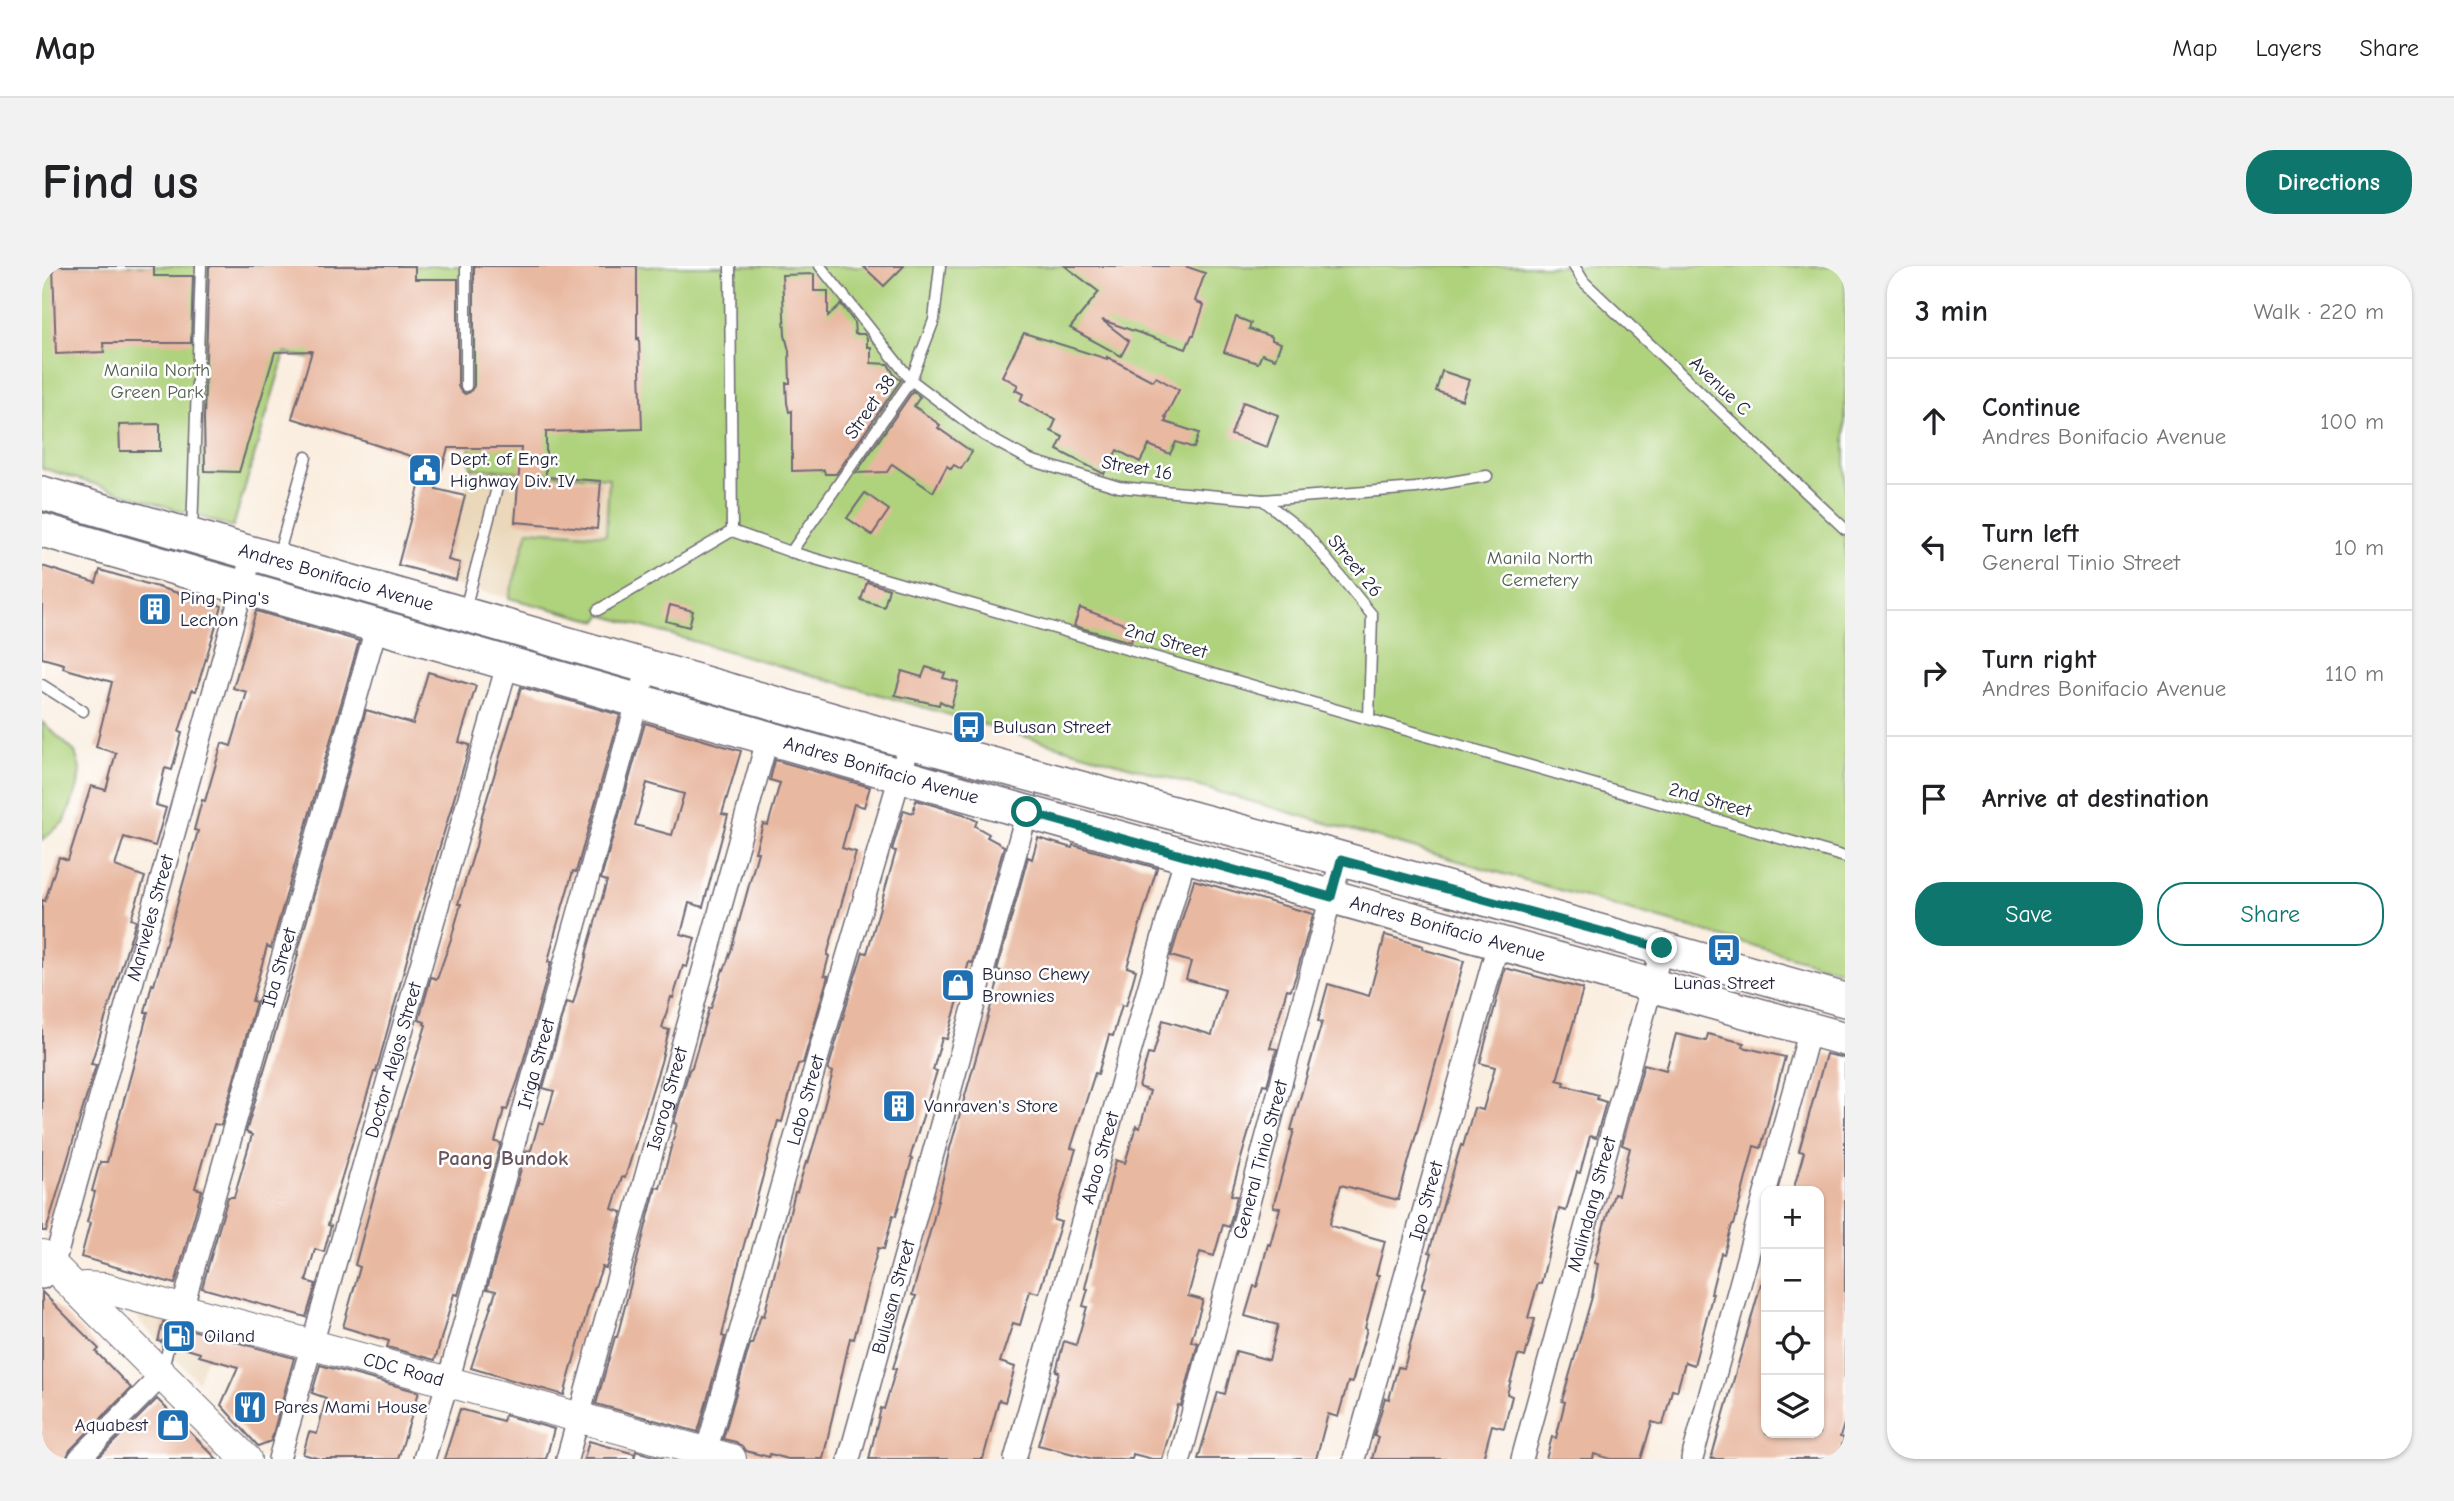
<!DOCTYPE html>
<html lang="en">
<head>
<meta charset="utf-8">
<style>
	body { margin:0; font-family:"Comic Neue",sans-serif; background:#f2f2f2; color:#202124 }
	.controls { position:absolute; right:21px; bottom:21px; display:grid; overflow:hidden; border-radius:14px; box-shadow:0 2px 5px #0004 }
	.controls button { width:63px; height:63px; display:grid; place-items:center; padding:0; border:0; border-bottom:2px solid #e0e0e0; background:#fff; color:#202124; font:35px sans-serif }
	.stop { position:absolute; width:21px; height:21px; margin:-16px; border:5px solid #0f766e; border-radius:50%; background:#fff }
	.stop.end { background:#0f766e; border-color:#fff; box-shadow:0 2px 7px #0008 }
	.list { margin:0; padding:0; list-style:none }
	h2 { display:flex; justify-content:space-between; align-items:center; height:91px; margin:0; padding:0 28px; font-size:30px }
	h2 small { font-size:23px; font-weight:400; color:#757577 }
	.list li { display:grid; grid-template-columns:46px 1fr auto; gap:21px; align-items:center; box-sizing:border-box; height:126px; padding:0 28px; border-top:2px solid #e0e0e0 }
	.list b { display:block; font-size:26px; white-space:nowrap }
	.list p { margin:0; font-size:23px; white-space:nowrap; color:#757577 }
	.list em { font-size:23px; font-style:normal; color:#757577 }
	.actions { display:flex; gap:14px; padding:21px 28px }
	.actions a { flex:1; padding:16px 0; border:2px solid #0f766e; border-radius:28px; text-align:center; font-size:24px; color:#0f766e }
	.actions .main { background:#0f766e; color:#fff }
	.icon { flex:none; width:38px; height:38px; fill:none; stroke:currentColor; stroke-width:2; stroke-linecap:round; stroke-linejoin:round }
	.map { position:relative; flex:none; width:1803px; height:1193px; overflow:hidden; border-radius:28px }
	header { display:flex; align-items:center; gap:42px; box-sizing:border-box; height:98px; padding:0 35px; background:#fff; border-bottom:2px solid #e0e0e0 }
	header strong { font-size:33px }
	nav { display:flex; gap:38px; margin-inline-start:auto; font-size:24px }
	.intro { display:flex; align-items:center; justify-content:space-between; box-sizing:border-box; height:168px; padding:0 42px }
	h1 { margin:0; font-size:49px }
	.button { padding:18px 32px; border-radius:28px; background:#0f766e; color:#fff; font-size:24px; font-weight:700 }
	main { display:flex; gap:42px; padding:0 42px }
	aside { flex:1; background:#fff; border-radius:28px; box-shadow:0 2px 5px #0004 }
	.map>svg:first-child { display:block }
	.built { fill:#ebd8ba }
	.green { fill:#afd27b; stroke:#687a5b; stroke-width:2 }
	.building { fill:#e8b8a0; fill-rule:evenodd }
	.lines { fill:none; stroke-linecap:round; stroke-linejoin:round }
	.lane-casing { stroke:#6e6975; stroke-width:13 }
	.street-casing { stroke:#6e6975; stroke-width:24 }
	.secondary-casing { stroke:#6e6975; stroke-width:32 }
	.primary-casing { stroke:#6e6975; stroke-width:36 }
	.lane { stroke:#fff; stroke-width:10 }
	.street { stroke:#fff; stroke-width:21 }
	.secondary { stroke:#fff; stroke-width:30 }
	.primary { stroke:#fff; stroke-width:33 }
	.route { stroke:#0f766e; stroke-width:9 }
	.labels { text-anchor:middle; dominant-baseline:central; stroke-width:5; stroke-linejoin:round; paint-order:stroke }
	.park-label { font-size:19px; fill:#536051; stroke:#fff }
	.street-label { font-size:19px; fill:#22223b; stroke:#fff }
	.poi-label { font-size:19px; fill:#22223b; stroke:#fff; text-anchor:start }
	.neighbourhood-label { font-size:21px; font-weight:bold; fill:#67565e; stroke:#fff }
</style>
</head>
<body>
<header>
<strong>Map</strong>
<nav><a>Map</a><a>Layers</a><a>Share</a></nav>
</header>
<div class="intro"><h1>Find us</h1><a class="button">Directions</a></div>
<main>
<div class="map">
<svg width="1803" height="1193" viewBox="0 0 1803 1193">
	<rect width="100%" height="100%" fill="#fff"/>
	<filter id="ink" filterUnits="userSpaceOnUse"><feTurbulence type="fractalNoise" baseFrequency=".0143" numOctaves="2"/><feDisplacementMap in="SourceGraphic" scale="14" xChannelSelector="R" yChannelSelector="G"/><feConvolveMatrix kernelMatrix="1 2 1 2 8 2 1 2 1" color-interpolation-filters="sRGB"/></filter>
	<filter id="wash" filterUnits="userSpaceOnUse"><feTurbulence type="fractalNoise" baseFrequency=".00686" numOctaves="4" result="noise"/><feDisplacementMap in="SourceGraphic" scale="28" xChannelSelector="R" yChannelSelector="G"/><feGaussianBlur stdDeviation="1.57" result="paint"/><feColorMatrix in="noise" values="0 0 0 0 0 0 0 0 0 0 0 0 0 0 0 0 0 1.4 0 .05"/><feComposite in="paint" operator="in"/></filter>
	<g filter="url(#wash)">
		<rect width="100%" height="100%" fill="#faeee0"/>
		<g class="built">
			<polygon points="429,202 567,212 564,269 486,264 467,332 400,316"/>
			<polygon points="91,1045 173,1064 156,1116 99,1057"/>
		</g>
		<g class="green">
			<polygon points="0,0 1803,0 1803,706 560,349 556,355 467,332 486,264 564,269 567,212 429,202 423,128 243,87 191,261 0,202"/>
			<polygon points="0,456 33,486 38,503 36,520 23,555 0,574"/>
		</g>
		<g id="blocks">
			<g class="building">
				<polygon points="11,0 112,0 112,10 151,10 149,77 61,77 62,86 14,88"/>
				<polygon points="167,0 373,0 373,13 416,13 416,120 418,124 423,128 428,126 432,120 432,0 595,0 595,73 597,72 600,163 504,166 504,211 559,215 555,263 473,256 479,182 406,182 394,223 423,230 406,294 418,297 414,314 356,299 384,195 250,152 270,85 233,86 197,206 163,205 162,153"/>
				<polygon points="821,0 862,0 842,20"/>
				<polygon points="1023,0 1143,0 1163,7 1153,35 1162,39 1152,69 1150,69 1144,83 1060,54 1087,75 1079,90 1028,62 1057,26"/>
				<polygon points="772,8 772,25 786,25 786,50 799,38 812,56 813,68 822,68 825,72 825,81 829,81 829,97 846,98 853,110 859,114 794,208 783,208 782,204 750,205 750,145 747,146 745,137 744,117 748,117 747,85 743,69 740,9"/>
				<polygon points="1194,51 1209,57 1207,63 1230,71 1230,74 1239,77 1233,93 1220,88 1216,97 1182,86"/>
				<polygon points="982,67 1065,93 1065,91 1111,115 1114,111 1137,124 1123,151 1125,152 1123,156 1157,167 1152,182 1134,176 1128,188 1107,179 1098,196 1075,184 1062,208 1015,184 1021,171 1009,165 1014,154 978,135 981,128 973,124 976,119 960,110"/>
				<polygon points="1400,105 1427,114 1420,134 1394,125"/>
				<polygon points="871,125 878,131 872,140 898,159 896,162 930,186 919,203 912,199 909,203 905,200 891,226 850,198 845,206 814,207"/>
				<polygon points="1201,136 1236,149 1225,181 1189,169"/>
				<polygon points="118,158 118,185 78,185 77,159"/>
				<polygon points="823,227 847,244 830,269 805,252"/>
				<polygon points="0,300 54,317 58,304 180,340 154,425 150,424 137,466 140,467 130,504 123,502 114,539 124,542 113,580 82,571 73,600 103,611 89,653 94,655 49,798 54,799 4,965 0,965 0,634 3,635 17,591 26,594 49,520 64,524 74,487 54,481 70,416 21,402 22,398 0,392"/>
				<polygon points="825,316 847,323 842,341 819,334"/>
				<polygon points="628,339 651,345 647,361 624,355"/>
				<polygon points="1038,342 1093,362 1089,376 1032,360"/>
				<polygon points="214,345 317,375 229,682 225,680 210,735 214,736 179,859 172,858 162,890 153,922 160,924 133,1018 39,991 48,957 45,956 53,926 50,925 58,896 65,896 106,746 103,746 110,718 112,719 156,565 152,564 160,534 163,535 180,477 189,480 205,426 191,422"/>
				<polygon points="884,401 903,407 901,412 916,416 909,441 898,435 897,439 853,429 860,405 880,411"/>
				<polygon points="386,406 434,420 417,476 428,479 375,657 334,806 332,806 295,927 286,959 289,960 282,986 273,983 264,1015 274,1018 264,1051 160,1022 186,931 192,931 210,869 204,866 256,689 255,689 324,444 371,458"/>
				<polygon points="479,421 578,449 534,606 531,605 514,663 506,696 509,696 476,814 465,844 462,843 453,876 459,877 420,1015 416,1029 412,1028 393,1094 345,1081 347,1075 301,1061 318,1001 313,999 338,907 384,759 382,758 383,756 377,754 389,711 395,713 409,673 419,638 416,638 434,580 440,549"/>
				<path d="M603,457l96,28 -19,63 6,1 -25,92 -14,-4 -8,31 14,4 -8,29 -4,-1 -10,32 -2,-1 -9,31 7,2 -8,32 -36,116 -3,-1 -10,32 10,3 -16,56 -4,-1 -11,31 -27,97 -93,-27 25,-77 -9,-2 39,-138 5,-1 8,-28 5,2 10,-33 -11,-3 24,-86 6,2 14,-50h-1l21,-73 -6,-2zM605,517l37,11 -12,41 -37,-10z"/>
				<polygon points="733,494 828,521 822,541 812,538 800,582 814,586 785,689 787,690 782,709 786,710 761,797 756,798 740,856 736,855 694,1008 680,1070 683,1071 656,1166 554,1138 573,1071 575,1071 614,921 618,922 626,893 635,858 632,857 647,804 650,801 667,742 669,742 681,703 682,704 689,685 716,586 713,586 721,558 726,559 738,517 728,514"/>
				<polygon points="874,534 921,548 935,555 933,560 947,568 945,571 962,580 930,697 927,696 905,773 900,772 891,804 895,805 868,892 870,893 854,950 851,949 842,983 836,982 812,1073 808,1072 781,1193 746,1193 728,1188 727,1191 704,1185 694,1176 681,1173 708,1078 710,1078 719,1049 722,1050 753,926 755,926 764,896 766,897 774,871 791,806 786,804 811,717 821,686 825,687 846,613 854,585 850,584 862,544 871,547"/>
				<polygon points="996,572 1030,582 1031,579 1115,602 1085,701 1094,704 1084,740 1080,739 1071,770 1067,769 1056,808 1053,807 1029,882 1034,883 1012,954 1019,956 997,1027 988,1025 978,1059 971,1057 958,1096 973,1101 963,1136 957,1134 941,1193 827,1193 839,1142 842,1143 854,1103 851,1102 874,1030 870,1029 891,955 908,882 959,705 955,704 986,591 990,593"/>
				<polygon points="1152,614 1271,648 1254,709 1249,724 1245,723 1228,782 1235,783 1225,819 1221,818 1200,889 1189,929 1195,930 1187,961 1181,959 1172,990 1158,986 1146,1030 1161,1034 1149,1075 1156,1077 1139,1140 1136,1139 1120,1193 1110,1193 1091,1188 1090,1193 1051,1193 996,1179 1017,1106 1014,1105 1022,1075 1034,1079 1045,1041 1041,1040 1046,1023 1043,1022 1074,894 1083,897 1094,860 1098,862 1108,825 1097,821 1106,788 1111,789 1121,754 1170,769 1183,724 1144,713 1149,696 1129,690"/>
				<polygon points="1343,669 1381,680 1380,683 1422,695 1356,934 1299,919 1288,957 1289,960 1343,975 1334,1009 1337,1009 1323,1062 1325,1063 1310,1117 1306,1116 1296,1151 1286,1148 1274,1193 1156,1193 1176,1126 1183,1128 1194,1085 1227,1094 1236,1059 1203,1050 1212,1020 1215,1021 1226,978 1228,979 1238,942 1231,941 1252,864 1249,864 1280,756 1276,755 1286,718 1327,730"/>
				<polygon points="1463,702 1541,723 1515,814 1523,816 1522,819 1556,829 1555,833 1564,836 1554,872 1548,870 1538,907 1535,906 1524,945 1517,943 1499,1018 1496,1017 1486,1052 1493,1053 1483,1091 1476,1089 1465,1128 1470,1130 1462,1162 1450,1159 1441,1193 1330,1193 1336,1171 1332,1170 1343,1132 1347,1133 1356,1101 1362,1102 1383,1022 1380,1021 1390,987 1387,986 1419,879 1421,880 1432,842 1441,844 1453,801 1438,797"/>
				<polygon points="1634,768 1664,775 1666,768 1702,777 1701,781 1743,791 1719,882 1712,880 1692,959 1690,959 1682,988 1679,987 1669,1027 1671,1027 1652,1099 1643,1096 1635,1125 1630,1124 1621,1159 1610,1156 1599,1193 1569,1193 1552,1188 1551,1193 1504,1193 1510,1171 1514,1172 1523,1136 1520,1135 1550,1031 1556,998 1552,997 1562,959 1572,928 1576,929 1588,882 1580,879 1602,798 1624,804"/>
				<polygon points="1784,788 1803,792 1803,1155 1798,1171 1802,1172 1796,1193 1669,1193 1719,1018 1724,1019 1724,1167 1777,1167 1777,925 1751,925 1762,886 1757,885"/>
				<polygon points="0,1026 57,1083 54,1086 89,1122 28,1184 24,1193 0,1193"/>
				<polygon points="121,1056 252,1092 229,1175 216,1180 179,1139 196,1101 157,1090 158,1087 135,1080 134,1075 129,1071 124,1071 119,1076 116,1075"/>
				<polygon points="278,1099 377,1126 356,1193 278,1193 261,1188 267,1166 275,1168 284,1132 270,1127"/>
				<polygon points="115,1133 175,1193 55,1193"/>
				<polygon points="418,1143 461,1155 463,1149 512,1163 504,1193 402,1193"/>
				<polygon points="547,1175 593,1188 592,1193 594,1185 622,1193 542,1193"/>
			</g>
		</g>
	</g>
	<g filter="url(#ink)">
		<use href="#blocks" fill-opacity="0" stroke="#6e6975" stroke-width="2"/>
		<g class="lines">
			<g class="lane-casing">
				<g id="lane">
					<polyline points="688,0 690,265"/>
					<polyline points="778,0 869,114 942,169 988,194 1077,221 1221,234 1374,222 1445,210"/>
					<polyline points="1532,0 1542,16 1803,263"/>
					<polyline points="424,120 424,0"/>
					<polyline points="1221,234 1263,267 1330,349 1327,453"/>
					<polyline points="690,265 749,286 1803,591"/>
					<polyline points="150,266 159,0"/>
					<polyline points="749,286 869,114 892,54 898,0"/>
					<polyline points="236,290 264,191"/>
					<polyline points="423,343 456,218"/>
					<polyline points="556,344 690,265"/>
					<polyline points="0,419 41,445"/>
					<polyline points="121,1103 127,1078"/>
				</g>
			</g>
			<g class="street-casing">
				<g id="street">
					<path id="s1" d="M0,1012l11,-11 199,-713"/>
					<path id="s2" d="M140,1043l195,-684"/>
					<polyline points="37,1193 120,1109"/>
					<path id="s3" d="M237,1193l229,-797"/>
					<path id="s4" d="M382,1193l24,-78 199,-714"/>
					<path id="s5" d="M525,1193l201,-722"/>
					<path id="s6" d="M662,1193l117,-413 89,-304"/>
					<path id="s7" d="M807,1193l178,-647"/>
					<path id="s8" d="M973,1193l171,-604"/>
					<path id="s9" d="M1138,1193l161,-599"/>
					<path id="s10" d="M1312,1193l144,-515"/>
					<path id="s11" d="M1480,1193l140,-511"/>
					<polyline points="1650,1193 1768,764"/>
				</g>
			</g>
			<g class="secondary-casing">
				<g id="secondary">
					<polyline points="0,989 204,1193"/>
					<path id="s12" d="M35,1024l8,-3 19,1 627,171"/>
				</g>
			</g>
			<g class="primary-casing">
				<g id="primary">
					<path id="s13" d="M0,227l868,249 422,114 513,144"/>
					<path id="s14" d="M0,264l985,282 818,227"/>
				</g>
			</g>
			<use href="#lane" class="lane"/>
			<use href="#street" class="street"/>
			<use href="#secondary" class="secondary"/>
			<use href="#primary" class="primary"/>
		</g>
	</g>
	<g class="lines" filter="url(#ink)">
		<polyline class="route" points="985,546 1289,631 1299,594 1620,682"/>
	</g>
	<defs>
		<g id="civic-square" transform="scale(1.75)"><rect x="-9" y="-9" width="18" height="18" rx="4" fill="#1f6fb2" stroke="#fff"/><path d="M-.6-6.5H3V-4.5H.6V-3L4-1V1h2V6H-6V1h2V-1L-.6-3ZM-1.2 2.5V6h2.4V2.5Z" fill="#fff"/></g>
		<g id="building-square" transform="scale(1.75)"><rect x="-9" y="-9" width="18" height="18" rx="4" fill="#1f6fb2" stroke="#fff"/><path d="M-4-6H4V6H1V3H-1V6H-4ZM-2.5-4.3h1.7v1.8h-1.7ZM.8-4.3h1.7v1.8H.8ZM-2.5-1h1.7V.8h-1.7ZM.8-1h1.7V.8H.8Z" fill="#fff"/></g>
		<g id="bus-square" transform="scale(1.75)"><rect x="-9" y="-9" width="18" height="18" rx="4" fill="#1f6fb2" stroke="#fff"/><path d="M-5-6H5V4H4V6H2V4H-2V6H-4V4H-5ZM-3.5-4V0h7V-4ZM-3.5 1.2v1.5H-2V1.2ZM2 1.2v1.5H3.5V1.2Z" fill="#fff"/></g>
		<g id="shop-square" transform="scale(1.75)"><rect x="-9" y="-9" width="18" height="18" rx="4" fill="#1f6fb2" stroke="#fff"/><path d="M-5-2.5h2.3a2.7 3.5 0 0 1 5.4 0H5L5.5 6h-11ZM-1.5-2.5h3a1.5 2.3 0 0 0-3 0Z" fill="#fff"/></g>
		<g id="fuel-square" transform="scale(1.75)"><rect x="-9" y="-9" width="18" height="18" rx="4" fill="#1f6fb2" stroke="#fff"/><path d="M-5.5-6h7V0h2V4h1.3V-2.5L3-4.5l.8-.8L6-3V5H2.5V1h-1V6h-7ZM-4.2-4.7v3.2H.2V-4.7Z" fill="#fff"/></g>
		<g id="restaurant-square" transform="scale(1.75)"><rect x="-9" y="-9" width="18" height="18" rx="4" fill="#1f6fb2" stroke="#fff"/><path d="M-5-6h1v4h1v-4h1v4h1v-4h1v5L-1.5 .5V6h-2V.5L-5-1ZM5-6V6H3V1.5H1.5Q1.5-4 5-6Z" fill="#fff"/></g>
	</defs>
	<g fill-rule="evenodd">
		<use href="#civic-square" x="383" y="204"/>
		<use href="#building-square" x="113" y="343"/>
		<use href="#bus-square" x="927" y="461"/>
		<use href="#bus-square" x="1682" y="684"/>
		<use href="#shop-square" x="916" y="719"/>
		<use href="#building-square" x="857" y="840"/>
		<use href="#fuel-square" x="137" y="1070"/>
		<use href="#restaurant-square" x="208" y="1141"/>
		<use href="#shop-square" x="131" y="1159"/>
	</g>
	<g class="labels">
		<g class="park-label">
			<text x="115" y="104">Manila North<tspan x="115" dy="22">Green Park</tspan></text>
			<text x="1498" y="292">Manila North<tspan x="1498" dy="22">Cemetery</tspan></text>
		</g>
		<g class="street-label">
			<text transform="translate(1678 120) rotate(44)">Avenue C</text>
			<text transform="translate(828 141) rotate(-55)">Street 38</text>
			<text transform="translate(1095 202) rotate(10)">Street 16</text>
			<text transform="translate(1313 300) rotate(51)">Street 26</text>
			<text stroke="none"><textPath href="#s13" startOffset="306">Andres Bonifacio Avenue</textPath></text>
			<text transform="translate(1124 375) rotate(16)">2nd Street</text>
			<text stroke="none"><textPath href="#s14" startOffset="873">Andres Bonifacio Avenue</textPath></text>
			<text transform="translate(1668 534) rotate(16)">2nd Street</text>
			<text stroke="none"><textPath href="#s1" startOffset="378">Mariveles Street</textPath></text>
			<text stroke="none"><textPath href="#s14" startOffset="1461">Andres Bonifacio Avenue</textPath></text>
			<text stroke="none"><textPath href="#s2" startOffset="355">Iba Street</textPath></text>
			<text stroke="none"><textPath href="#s3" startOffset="415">Doctor Alejos Street</textPath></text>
			<text stroke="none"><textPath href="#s4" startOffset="411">Iriga Street</textPath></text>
			<text stroke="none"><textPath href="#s5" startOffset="374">Isarog Street</textPath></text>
			<text stroke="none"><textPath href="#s6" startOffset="373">Labo Street</textPath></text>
			<text stroke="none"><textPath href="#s8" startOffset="313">Abao Street</textPath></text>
			<text stroke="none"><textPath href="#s9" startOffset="310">General Tinio Street</textPath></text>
			<text stroke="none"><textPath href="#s10" startOffset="268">Ipo Street</textPath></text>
			<text stroke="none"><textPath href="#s11" startOffset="264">Malindang Street</textPath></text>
			<text stroke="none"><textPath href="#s7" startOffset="168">Bulusan Street</textPath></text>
			<text stroke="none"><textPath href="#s12" startOffset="338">CDC Road</textPath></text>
		</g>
		<g class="poi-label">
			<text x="408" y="193">Dept. of Engr.<tspan x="408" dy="22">Highway Div. IV</tspan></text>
			<text x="138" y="332">Ping Ping's<tspan x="138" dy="22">Lechon</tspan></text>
			<text x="951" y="461">Bulusan Street</text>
			<text x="940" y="708">Bunso Chewy<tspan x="940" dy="22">Brownies</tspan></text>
			<text x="1682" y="717" text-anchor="middle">Lunas Street</text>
			<text x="882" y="840">Vanraven's Store</text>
			<text x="162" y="1070">Oiland</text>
			<text x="232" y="1141">Pares Mami House</text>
			<text x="106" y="1159" text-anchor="end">Aquabest</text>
		</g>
		<g class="neighbourhood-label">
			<text x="461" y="892">Paang Bundok</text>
		</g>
	</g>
</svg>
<div class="controls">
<button>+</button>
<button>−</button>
<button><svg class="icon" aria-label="locate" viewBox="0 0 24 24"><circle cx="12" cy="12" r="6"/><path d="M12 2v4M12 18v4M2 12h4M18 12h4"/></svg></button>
<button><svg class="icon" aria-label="layers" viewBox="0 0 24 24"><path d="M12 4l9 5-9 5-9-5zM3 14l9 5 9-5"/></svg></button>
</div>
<div class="stop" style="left:985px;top:546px"></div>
<div class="stop end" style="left:1620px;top:682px"></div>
</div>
<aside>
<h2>3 min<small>Walk · 220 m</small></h2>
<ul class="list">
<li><svg class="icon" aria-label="ahead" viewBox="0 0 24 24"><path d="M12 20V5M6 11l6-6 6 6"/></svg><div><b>Continue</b><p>Andres Bonifacio Avenue</p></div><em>100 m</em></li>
<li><svg class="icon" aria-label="left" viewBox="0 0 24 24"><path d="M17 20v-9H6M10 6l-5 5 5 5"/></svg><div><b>Turn left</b><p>General Tinio Street</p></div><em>10 m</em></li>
<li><svg class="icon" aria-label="right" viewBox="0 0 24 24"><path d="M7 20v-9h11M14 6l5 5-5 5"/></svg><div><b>Turn right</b><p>Andres Bonifacio Avenue</p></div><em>110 m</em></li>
<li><svg class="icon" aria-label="arrive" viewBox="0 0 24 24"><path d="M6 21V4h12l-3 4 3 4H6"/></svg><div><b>Arrive at destination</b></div></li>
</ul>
<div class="actions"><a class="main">Save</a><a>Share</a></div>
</aside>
</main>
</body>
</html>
